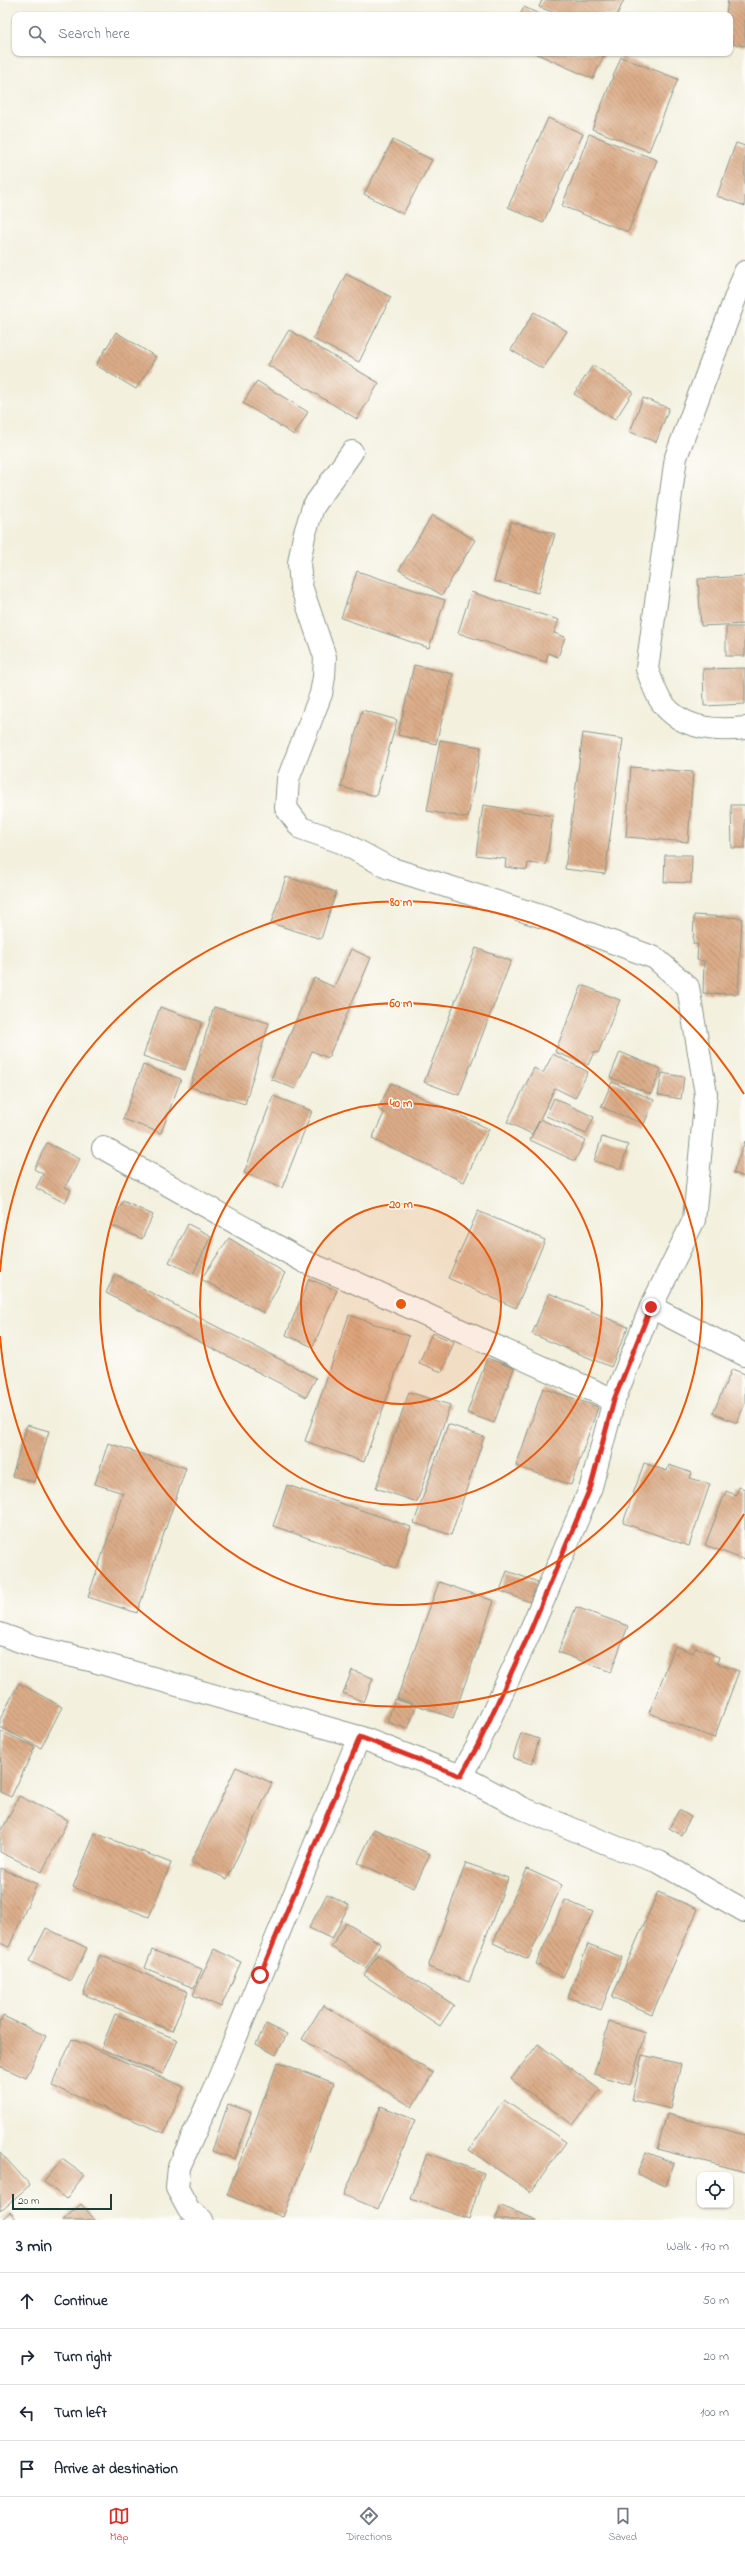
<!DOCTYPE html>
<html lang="en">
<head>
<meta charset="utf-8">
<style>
	body { margin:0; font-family:"Indie Flower",sans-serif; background:#f6f6f7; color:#1f2937 }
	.controls { position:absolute; right:12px; bottom:12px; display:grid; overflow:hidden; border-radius:8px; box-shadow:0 1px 3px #0004 }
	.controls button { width:36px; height:36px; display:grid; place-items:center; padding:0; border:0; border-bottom:1px solid #e0e1e3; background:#fff; color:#1f2937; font:20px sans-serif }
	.scale { position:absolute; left:12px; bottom:10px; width:100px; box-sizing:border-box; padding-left:4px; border:2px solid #1f3d34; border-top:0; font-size:11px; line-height:14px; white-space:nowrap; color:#1f3d34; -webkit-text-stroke:3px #fdfcf7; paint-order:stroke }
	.stop { position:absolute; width:12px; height:12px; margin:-9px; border:3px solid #d93025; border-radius:50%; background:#fff }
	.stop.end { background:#d93025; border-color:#fff; box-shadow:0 1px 4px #0008 }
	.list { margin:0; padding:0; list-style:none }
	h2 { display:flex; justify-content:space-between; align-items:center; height:52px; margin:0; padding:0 16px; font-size:17px }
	h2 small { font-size:13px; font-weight:400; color:#747a83 }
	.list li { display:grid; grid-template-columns:26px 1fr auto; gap:12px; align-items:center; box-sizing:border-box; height:56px; padding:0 16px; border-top:1px solid #e0e1e3 }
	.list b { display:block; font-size:15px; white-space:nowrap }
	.list em { font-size:13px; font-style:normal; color:#747a83 }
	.icon { flex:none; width:22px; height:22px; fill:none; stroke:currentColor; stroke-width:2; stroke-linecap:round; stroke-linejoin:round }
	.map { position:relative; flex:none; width:745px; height:2220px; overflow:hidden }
	.search { position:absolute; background:#fff; box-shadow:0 1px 3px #0004; left:12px; right:12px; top:12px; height:44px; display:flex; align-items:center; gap:10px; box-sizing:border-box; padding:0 14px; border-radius:8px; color:#747a83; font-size:15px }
	.sheet { height:276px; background:#fff }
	nav { display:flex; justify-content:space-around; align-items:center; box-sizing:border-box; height:56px; border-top:1px solid #e0e1e3; background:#fff; font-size:11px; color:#747a83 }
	nav a { display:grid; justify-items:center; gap:2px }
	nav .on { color:#d93025 }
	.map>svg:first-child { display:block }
	.building { fill:url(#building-back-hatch) }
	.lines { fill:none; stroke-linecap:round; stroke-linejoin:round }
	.minor-casing { stroke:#899689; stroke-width:24 }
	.minor { stroke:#fff; stroke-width:22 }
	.route { stroke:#d93025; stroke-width:5 }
	.ring { fill:none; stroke:#e8590c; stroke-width:2 }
	.centre { fill:#e8590c; stroke:#fdfcf7; stroke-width:2 }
	.ring-label { font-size:12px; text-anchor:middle; font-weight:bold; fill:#e8590c; stroke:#fdfcf7; stroke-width:3; stroke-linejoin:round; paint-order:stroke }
</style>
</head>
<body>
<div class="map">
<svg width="745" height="2220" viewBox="0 0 745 2220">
	<defs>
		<pattern id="building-back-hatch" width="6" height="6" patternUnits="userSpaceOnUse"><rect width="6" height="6" fill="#dbac88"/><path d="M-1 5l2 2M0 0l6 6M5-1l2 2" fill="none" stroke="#b18d70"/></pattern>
	</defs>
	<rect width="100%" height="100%" fill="#fdfcf7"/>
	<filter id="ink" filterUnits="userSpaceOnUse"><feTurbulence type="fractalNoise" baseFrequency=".025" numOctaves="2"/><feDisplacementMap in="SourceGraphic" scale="8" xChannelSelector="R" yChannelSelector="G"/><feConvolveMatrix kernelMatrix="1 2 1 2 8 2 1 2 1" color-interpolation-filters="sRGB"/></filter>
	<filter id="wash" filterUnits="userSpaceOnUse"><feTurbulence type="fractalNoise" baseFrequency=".012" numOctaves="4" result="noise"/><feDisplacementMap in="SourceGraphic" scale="16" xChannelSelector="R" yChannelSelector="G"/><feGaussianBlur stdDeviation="0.9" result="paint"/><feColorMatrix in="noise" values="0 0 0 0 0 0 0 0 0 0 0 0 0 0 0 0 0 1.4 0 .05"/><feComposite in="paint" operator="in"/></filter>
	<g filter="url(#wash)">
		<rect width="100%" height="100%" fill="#f3f0de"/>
		<g id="blocks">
			<g class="building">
				<polygon points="542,0 624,0 617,15 560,15 539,7"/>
				<polygon points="728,0 745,0 745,46 730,44 730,15 726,15"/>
				<polygon points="524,7 542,15 520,15"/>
				<polygon points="535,53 605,53 593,79"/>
				<polygon points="621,57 678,79 649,151 592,129"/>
				<polygon points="548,118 583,134 543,223 508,207"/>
				<polygon points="589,134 657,160 628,232 562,206"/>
				<polygon points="393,140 432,160 403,214 364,194"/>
				<polygon points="736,143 745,146 745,206 717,196"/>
				<polygon points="346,274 391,297 359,362 313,339"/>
				<polygon points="534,312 567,331 543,369 511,350"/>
				<polygon points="289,330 379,383 357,419 268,365"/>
				<polygon points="116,332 156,357 136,389 96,365"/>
				<polygon points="593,365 633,392 615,420 574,394"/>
				<polygon points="257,381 308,412 294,435 243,403"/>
				<polygon points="643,398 669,408 656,442 630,432"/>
				<polygon points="432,515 475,540 442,595 399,570"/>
				<polygon points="511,522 555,534 538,593 494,581"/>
				<polygon points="357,571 445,600 429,648 341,618"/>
				<polygon points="745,576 745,624 701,626 698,579"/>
				<polygon points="471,592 559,620 554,633 565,637 558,657 548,653 546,662 458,633"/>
				<rect x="726" y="627" width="19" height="29"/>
				<polygon points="414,665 453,674 436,744 398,735"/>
				<polygon points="745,668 745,704 704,706 703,669"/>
				<polygon points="362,710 397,720 376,796 341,787"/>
				<polygon points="583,733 623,739 605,874 565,869"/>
				<polygon points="440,740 481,747 468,818 427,811"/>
				<polygon points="631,767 693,772 688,842 626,837"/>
				<polygon points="483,805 553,816 546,865 528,863 527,870 505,867 506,859 476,855"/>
				<polygon points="731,805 745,805 745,848 732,848"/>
				<polygon points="665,855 692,855 691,883 664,882"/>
				<polygon points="286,877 336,892 321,939 271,923"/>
				<polygon points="694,915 742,918 738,994 703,993 704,961 697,960 698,944 693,944"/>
				<polygon points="476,948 511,961 459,1095 424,1082"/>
				<polygon points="351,949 371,958 328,1058 312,1051 295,1089 271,1079 314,978 334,987"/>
				<polygon points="582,985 620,1000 598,1053 594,1052 588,1065 555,1052"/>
				<polygon points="160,1007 202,1022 185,1070 143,1056"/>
				<polygon points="214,1007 269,1023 245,1104 190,1087"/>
				<polygon points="620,1052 661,1069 651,1094 610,1077"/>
				<polygon points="553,1054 588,1072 575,1098 555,1088 540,1119 585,1140 575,1161 530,1140 539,1121 532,1134 507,1122 534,1068 543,1073"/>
				<polygon points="143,1065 181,1079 161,1133 123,1119"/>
				<polygon points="662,1073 684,1077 681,1099 658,1095"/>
				<polygon points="612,1082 654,1100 644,1124 601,1107"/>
				<polygon points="391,1083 489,1129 464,1182 372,1139 384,1113 378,1109"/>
				<polygon points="273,1096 312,1111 282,1188 244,1173"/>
				<polygon points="554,1098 594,1117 586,1134 546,1116"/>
				<polygon points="602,1137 628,1145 621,1169 594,1161"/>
				<polygon points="745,1141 745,1177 733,1173"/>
				<polygon points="47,1143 80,1159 65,1187 71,1190 65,1203 36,1188 43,1174 34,1169"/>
				<polygon points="123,1201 153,1215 142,1239 111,1225"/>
				<polygon points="478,1211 545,1240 516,1308 448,1278"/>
				<polygon points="188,1224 211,1236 193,1274 169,1262"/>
				<polygon points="229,1238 285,1273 264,1313 201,1279"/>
				<polygon points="115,1274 316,1378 306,1397 106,1293"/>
				<polygon points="309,1279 337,1290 313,1347 286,1335"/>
				<polygon points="549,1293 628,1327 611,1367 532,1334"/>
				<polygon points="349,1315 409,1336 364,1462 305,1441"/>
				<polygon points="432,1333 454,1342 442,1372 419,1363"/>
				<polygon points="487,1358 514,1368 494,1423 467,1413"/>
				<polygon points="732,1369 745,1374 745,1403 737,1423 713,1413"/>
				<polygon points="543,1388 598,1407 571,1485 516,1466"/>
				<polygon points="409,1392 450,1405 417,1502 376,1488"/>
				<polygon points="448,1424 484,1437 451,1535 414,1523"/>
				<polygon points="27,1425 49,1431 34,1482 12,1476"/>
				<polygon points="108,1443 186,1468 137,1613 88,1597 123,1493 95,1484"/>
				<polygon points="644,1463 667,1471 669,1465 692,1473 690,1478 710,1484 689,1546 623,1523"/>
				<polygon points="287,1485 411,1527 396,1568 273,1526"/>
				<polygon points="739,1487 745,1489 745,1560 705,1545 726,1491 736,1495"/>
				<polygon points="507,1571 538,1582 530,1602 500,1591"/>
				<polygon points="439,1582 494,1601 453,1718 397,1698"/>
				<polygon points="576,1607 628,1626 611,1672 558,1652"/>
				<polygon points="675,1646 693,1653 696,1647 719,1657 717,1663 739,1671 714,1738 649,1713"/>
				<polygon points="352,1670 373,1678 364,1702 343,1693"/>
				<polygon points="19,1683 62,1707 41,1748 0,1727 0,1719"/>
				<polygon points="395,1699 416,1706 408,1729 387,1722"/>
				<polygon points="1,1731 35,1747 11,1797 0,1792"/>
				<polygon points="521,1733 539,1739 532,1764 513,1758"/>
				<polygon points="236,1767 272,1783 227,1879 191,1862"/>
				<polygon points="19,1796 68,1820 42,1872 0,1852 0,1834"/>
				<polygon points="679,1810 691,1817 681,1835 669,1828"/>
				<polygon points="374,1829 430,1854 414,1888 358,1863"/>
				<polygon points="95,1833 171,1863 149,1917 73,1887"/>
				<polygon points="466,1863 508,1878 469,1982 428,1967"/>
				<polygon points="0,1868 37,1884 9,1947 0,1943"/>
				<polygon points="527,1869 562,1885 528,1959 493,1943"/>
				<polygon points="658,1892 698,1909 652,2014 612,1997"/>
				<polygon points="327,1894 349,1905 332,1939 309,1928"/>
				<polygon points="565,1900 593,1912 563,1977 536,1964"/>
				<polygon points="346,1923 381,1944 366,1968 331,1947"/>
				<polygon points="46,1928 87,1948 71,1981 29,1961"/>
				<polygon points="588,1944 622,1957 601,2010 568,1997"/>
				<polygon points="214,1949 241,1962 221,2007 193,1995"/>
				<polygon points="152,1950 202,1969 194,1988 145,1968"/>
				<polygon points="100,1955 188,1992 172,2031 83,1994"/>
				<polygon points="377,1955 454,2005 440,2026 364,1975"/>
				<polygon points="323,2005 433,2073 412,2107 302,2039"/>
				<polygon points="115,2014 178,2040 163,2074 101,2049"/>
				<polygon points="3,2016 46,2036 26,2078 0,2066 0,2023"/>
				<polygon points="609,2022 646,2033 630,2085 594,2074"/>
				<polygon points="266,2024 287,2034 276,2055 256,2044"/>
				<polygon points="72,2039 184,2087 164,2133 52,2086"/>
				<polygon points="538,2044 600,2090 573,2125 511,2079"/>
				<polygon points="642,2055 681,2064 671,2109 632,2100"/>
				<polygon points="278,2062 334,2083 283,2217 227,2195"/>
				<polygon points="504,2099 566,2142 531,2192 469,2150"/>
				<polygon points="228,2104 251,2112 235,2159 212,2151"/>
				<polygon points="381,2106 415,2120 378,2209 344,2195"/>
				<polygon points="667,2114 745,2135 745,2172 657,2149"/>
				<polygon points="0,2152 30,2185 0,2211"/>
				<polygon points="646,2152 674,2163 666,2186 637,2174"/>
				<polygon points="427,2153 484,2173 469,2219 411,2199"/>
				<polygon points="62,2159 84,2175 66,2199 44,2182"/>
				<polygon points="81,2204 95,2220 63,2220"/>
				<polygon points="501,2206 537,2220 495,2220"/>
				<polygon points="10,2212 17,2220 1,2220"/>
			</g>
		</g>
	</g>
	<g filter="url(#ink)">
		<use href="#blocks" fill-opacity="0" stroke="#899689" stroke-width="1"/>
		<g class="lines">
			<g class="minor-casing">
				<g id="minor">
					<path d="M745,272l-69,185 -29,212c4,10 7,20 12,29 18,30 54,34 86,30"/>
					<polyline points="352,452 313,507 304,536 299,563 301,586 325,657 324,677 321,694 288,779 286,808 301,828 341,842 389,868 550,919 655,958 688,987 706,1094 694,1220 651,1307 614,1400 591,1487 529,1634 478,1745 461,1776"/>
					<polyline points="103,1148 305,1262 352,1281 614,1400"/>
					<polyline points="651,1307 745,1355"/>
					<polyline points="0,1634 39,1648 90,1660 359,1737 461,1776 522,1808 618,1848 659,1862 745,1911"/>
					<polyline points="202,2220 189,2210 177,2188 179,2167 217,2083 359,1737"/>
				</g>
			</g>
			<use href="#minor" class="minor"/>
		</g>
	</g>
	<g class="lines" filter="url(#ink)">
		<polyline class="route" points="260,1975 360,1737 461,1776 478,1745 529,1634 591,1486 614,1400 651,1307"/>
	</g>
	<circle cx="401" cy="1304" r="100" fill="#e8590c" fill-opacity=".12"/>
	<g class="ring">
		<circle cx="401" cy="1304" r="100"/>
		<circle cx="401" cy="1304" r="201"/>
		<circle cx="401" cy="1304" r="301"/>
		<path d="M744 1514A402 402 0 0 1 0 1336M0 1272A402 402 0 0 1 744 1094"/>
	</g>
	<circle cx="401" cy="1304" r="6" class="centre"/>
	<g class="ring-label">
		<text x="401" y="906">80 m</text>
		<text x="401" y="1007">60 m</text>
		<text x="401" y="1107">40 m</text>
		<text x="401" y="1208">20 m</text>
	</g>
</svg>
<div class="controls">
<button><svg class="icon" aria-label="locate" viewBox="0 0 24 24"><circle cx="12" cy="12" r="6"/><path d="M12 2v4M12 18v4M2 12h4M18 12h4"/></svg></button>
</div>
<div class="scale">20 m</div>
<div class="stop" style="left:260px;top:1975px"></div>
<div class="stop end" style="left:651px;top:1307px"></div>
<div class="search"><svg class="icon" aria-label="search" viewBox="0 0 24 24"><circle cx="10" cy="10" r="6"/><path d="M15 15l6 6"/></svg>Search here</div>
</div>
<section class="sheet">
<h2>3 min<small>Walk · 170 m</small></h2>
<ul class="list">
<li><svg class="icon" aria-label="ahead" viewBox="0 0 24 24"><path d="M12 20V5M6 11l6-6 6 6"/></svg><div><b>Continue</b></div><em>50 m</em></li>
<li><svg class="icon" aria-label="right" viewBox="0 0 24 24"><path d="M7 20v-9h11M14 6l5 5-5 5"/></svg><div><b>Turn right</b></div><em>20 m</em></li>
<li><svg class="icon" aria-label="left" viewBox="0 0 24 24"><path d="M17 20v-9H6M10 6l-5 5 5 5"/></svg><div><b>Turn left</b></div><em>100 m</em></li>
<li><svg class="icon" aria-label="arrive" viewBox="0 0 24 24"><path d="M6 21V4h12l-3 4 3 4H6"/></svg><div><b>Arrive at destination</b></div></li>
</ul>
</section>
<nav>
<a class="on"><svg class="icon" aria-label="map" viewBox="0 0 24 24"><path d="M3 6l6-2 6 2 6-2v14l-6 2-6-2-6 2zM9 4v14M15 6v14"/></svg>Map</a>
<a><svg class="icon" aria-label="directions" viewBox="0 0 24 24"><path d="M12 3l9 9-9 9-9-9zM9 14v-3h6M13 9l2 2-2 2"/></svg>Directions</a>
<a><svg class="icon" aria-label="saved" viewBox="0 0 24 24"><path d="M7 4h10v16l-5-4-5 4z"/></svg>Saved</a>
</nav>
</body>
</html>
